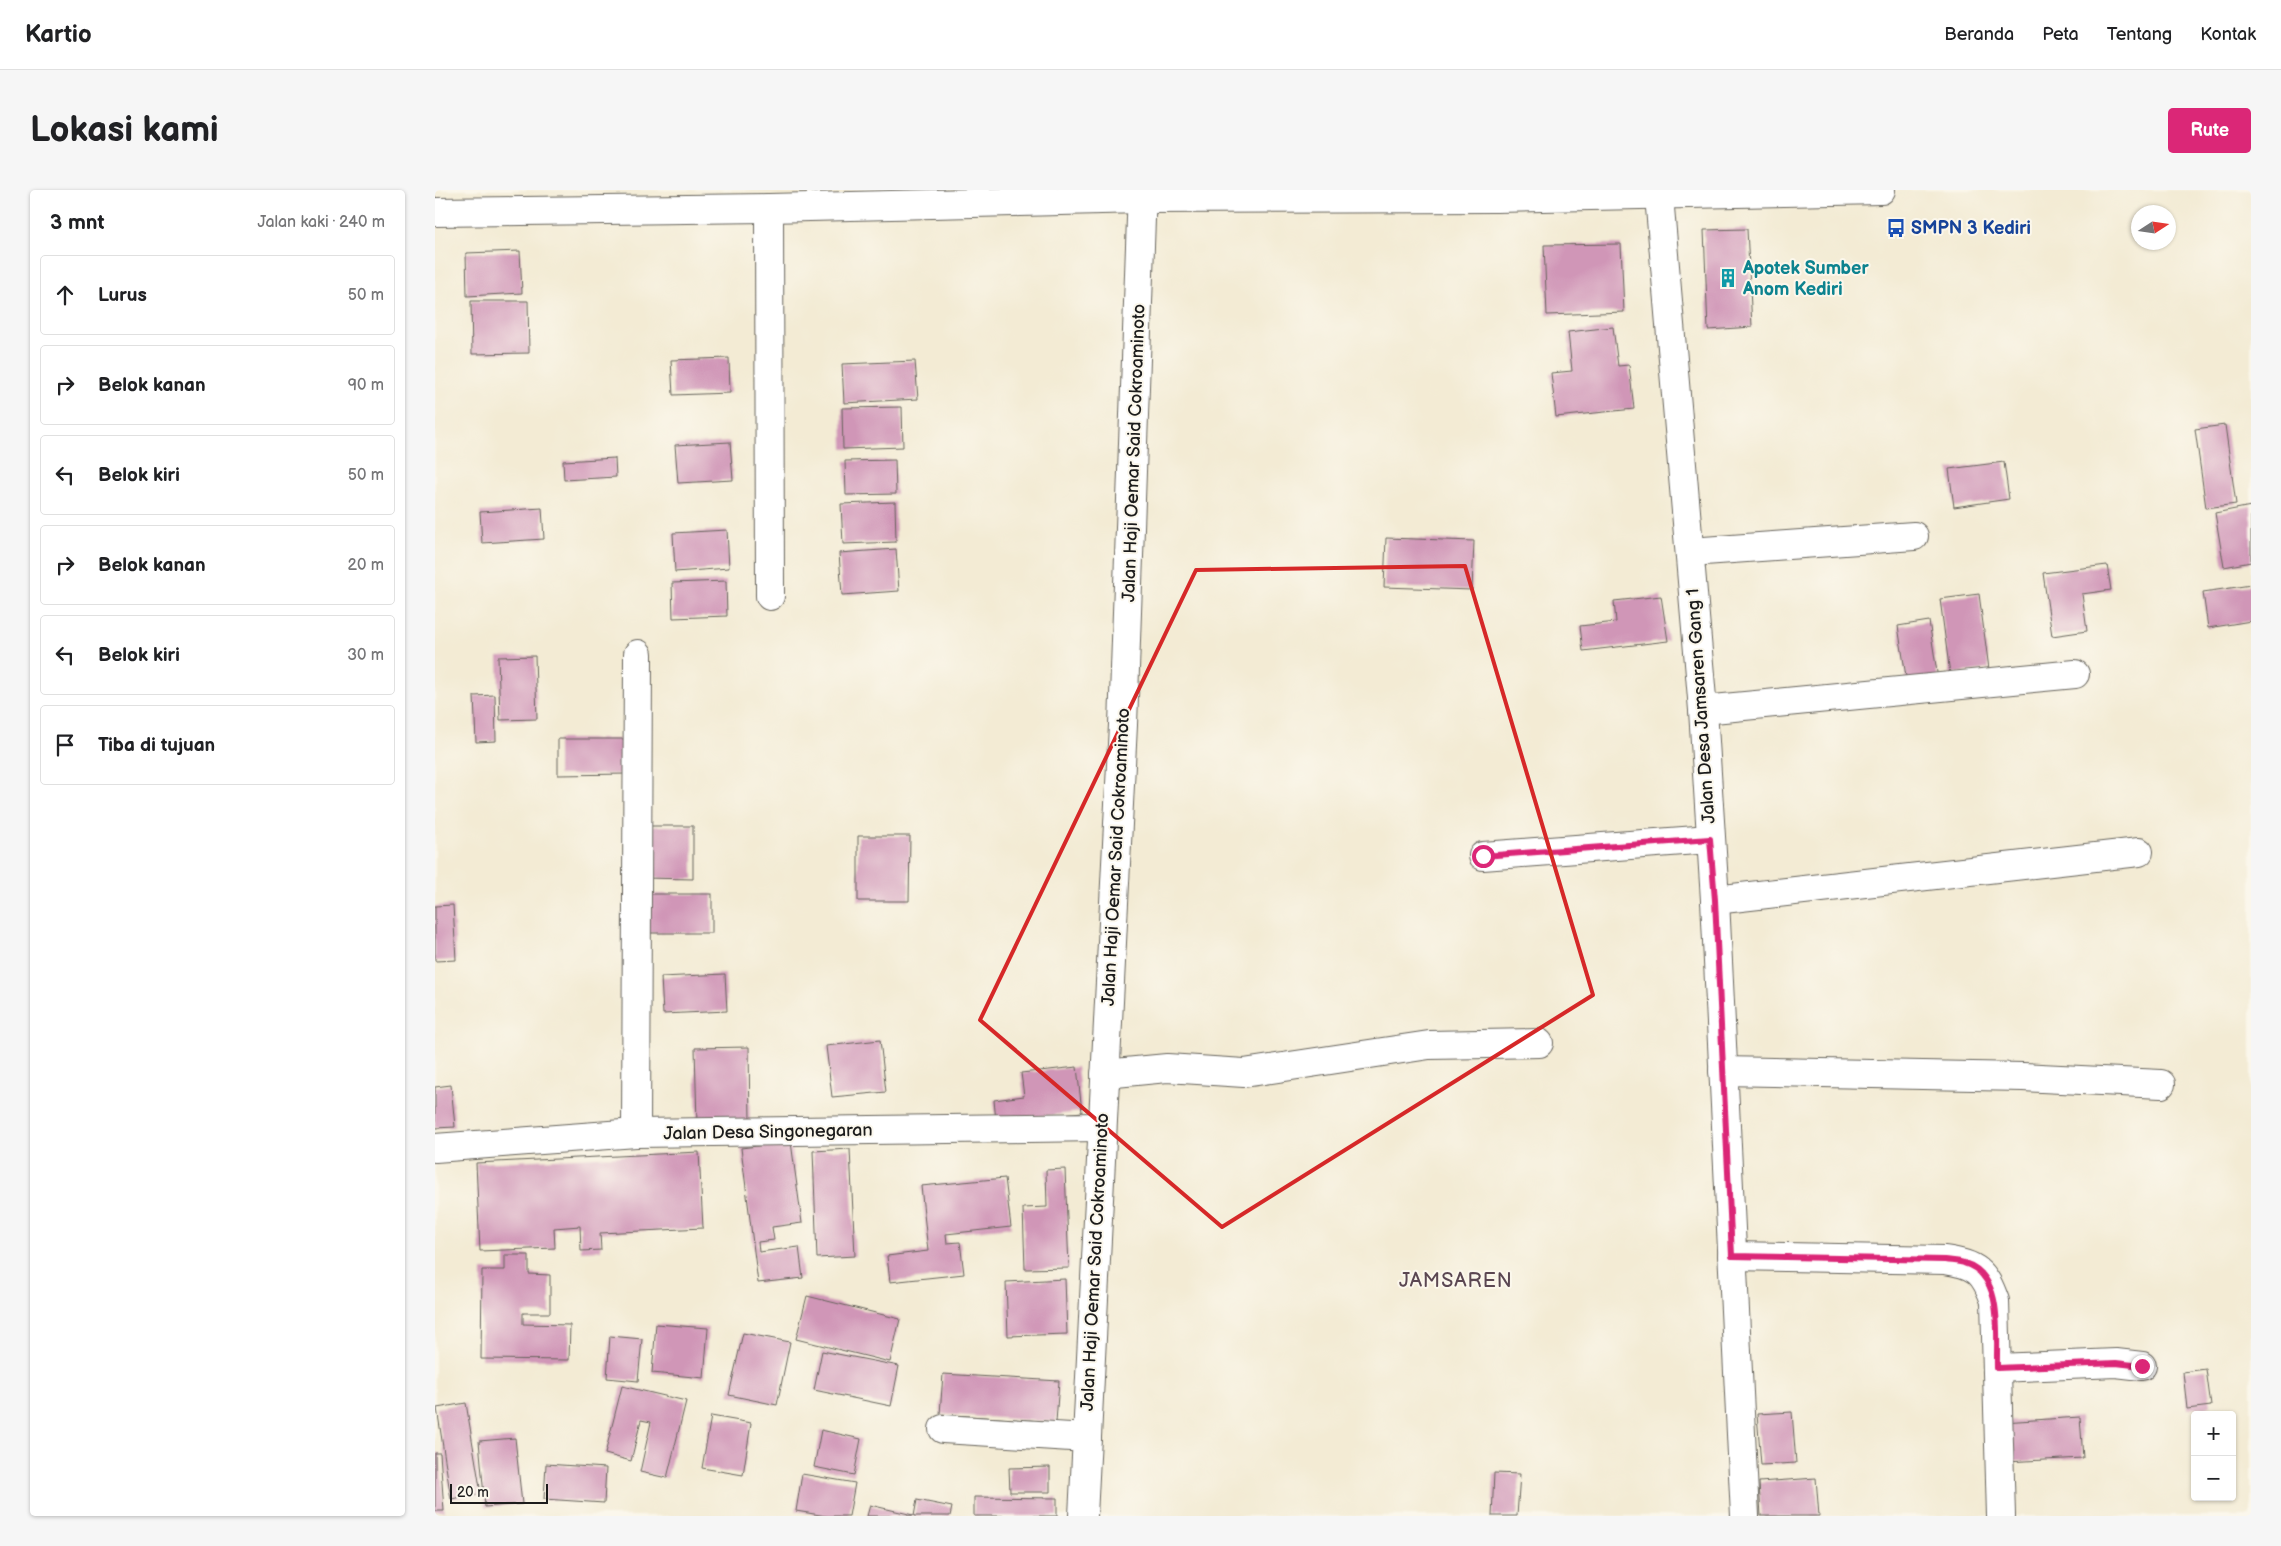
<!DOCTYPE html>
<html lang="id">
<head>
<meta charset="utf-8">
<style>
	body { margin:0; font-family:"Balsamiq Sans",sans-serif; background:#f6f6f6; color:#202124 }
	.controls { position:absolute; right:15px; bottom:15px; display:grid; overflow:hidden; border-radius:5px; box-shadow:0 1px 4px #0004 }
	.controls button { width:45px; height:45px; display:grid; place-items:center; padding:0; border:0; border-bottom:1px solid #e0e0e0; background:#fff; color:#202124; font:25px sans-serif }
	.compass { position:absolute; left:1696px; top:15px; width:45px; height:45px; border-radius:50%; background:#fff; box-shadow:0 1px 4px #0004; rotate:78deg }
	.scale { position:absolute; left:15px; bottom:12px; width:98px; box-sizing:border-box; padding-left:5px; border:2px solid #1c1c1c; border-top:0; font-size:14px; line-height:18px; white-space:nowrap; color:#1c1c1c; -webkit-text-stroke:4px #fbf7ec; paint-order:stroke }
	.stop { position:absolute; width:15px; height:15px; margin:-11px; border:4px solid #db2777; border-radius:50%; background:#fff }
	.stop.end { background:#db2777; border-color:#fff; box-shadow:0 1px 5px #0008 }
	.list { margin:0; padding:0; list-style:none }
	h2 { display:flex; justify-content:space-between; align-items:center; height:65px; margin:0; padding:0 20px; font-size:21px }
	h2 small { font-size:16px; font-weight:400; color:#757577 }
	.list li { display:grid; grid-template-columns:32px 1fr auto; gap:15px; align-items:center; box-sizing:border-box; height:80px; margin:0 10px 10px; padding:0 10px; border:1px solid #e0e0e0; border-radius:5px }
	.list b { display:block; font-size:19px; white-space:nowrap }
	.list em { font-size:16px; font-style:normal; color:#757577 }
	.icon { flex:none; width:28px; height:28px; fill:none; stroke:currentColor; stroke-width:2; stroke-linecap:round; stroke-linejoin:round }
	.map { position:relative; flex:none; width:1816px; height:1326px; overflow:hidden; border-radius:5px }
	header { display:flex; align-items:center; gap:30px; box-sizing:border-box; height:70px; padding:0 25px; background:#fff; border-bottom:1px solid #e0e0e0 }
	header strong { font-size:24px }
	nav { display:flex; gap:28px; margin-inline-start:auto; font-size:18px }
	.intro { display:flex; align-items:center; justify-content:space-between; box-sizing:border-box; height:120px; padding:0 30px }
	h1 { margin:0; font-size:35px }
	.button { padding:12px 22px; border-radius:5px; background:#db2777; color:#fff; font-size:18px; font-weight:700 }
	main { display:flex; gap:30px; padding:0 30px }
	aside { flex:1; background:#fff; border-radius:5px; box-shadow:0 1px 4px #0004 }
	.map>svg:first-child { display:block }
	.building { fill:#d096b7 }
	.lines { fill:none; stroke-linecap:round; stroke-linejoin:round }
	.minor-casing { stroke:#67645c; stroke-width:30 }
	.major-casing { stroke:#67645c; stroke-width:30 }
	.minor { stroke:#fff; stroke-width:28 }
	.major { stroke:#fff; stroke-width:28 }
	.route { stroke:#db2777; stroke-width:6 }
	.marked { fill:none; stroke:#d62828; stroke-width:4; stroke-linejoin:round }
	.labels { text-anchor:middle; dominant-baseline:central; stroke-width:4; stroke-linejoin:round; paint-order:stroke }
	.transit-label { font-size:18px; font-weight:bold; fill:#164399; stroke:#fbf7ec; text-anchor:start }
	.culture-label { font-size:18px; font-weight:bold; fill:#0d838f; stroke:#fbf7ec; text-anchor:start }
	.street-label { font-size:18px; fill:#1c1c1c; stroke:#fbf7ec }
	.quarter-label { font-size:20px; letter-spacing:1px; fill:#5b4752; stroke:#fbf7ec }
</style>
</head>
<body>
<header>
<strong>Kartio</strong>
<nav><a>Beranda</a><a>Peta</a><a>Tentang</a><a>Kontak</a></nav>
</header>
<div class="intro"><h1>Lokasi kami</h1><a class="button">Rute</a></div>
<main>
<aside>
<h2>3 mnt<small>Jalan kaki · 240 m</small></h2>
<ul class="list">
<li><svg class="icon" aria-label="ahead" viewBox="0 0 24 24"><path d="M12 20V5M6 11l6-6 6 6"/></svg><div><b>Lurus</b></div><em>50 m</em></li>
<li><svg class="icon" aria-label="right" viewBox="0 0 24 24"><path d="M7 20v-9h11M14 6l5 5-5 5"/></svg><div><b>Belok kanan</b></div><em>90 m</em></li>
<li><svg class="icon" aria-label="left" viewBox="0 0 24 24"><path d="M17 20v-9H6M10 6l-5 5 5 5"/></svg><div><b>Belok kiri</b></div><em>50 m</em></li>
<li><svg class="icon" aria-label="right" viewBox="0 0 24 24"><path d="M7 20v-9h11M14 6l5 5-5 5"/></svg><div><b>Belok kanan</b></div><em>20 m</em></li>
<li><svg class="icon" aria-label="left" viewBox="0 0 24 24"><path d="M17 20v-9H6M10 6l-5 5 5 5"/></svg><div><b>Belok kiri</b></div><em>30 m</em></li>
<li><svg class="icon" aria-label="arrive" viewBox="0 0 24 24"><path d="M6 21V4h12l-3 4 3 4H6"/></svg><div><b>Tiba di tujuan</b></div></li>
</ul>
</aside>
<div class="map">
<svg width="1816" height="1326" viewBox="0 0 1816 1326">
	<rect width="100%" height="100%" fill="#fbf7ec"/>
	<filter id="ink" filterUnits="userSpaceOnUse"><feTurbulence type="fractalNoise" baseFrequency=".02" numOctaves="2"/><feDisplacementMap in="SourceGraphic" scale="10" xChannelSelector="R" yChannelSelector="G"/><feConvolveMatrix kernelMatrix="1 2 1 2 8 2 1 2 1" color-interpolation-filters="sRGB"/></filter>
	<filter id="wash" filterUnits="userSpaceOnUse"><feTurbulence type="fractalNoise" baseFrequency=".0096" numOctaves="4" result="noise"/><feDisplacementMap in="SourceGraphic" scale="20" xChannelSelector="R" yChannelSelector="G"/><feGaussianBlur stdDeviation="1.12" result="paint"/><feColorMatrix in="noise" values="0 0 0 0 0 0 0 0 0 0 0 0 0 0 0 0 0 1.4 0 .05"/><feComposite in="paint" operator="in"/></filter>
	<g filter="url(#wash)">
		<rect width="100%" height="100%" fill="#f3ebd4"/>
		<g id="blocks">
			<g class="building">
				<polygon points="1312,39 1317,137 1273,140 1269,40"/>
				<polygon points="1186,54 1189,122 1112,125 1109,55"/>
				<polygon points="85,61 87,103 32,106 31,63"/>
				<polygon points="36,111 93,111 94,163 37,164"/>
				<polygon points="1178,137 1183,176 1194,175 1199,219 1121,227 1116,183 1137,181 1133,142"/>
				<polygon points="294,168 295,203 238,205 236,170"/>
				<polygon points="480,171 483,209 409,213 407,174"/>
				<polygon points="467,217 468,257 408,259 407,218"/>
				<polygon points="1790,235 1801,314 1771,318 1760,239"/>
				<polygon points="295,252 298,290 243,293 240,255"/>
				<polygon points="180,268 181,287 129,290 128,271"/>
				<polygon points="460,270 461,304 411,305 410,271"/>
				<polygon points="1569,272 1574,309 1519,317 1514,279"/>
				<polygon points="460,312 461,352 408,354 406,314"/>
				<polygon points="1816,316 1816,372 1789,377 1780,323"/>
				<polygon points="107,318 109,349 47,353 45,322"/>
				<polygon points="292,340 294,378 240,382 238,343"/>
				<polygon points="951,348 1039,351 1037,400 949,397"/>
				<polygon points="461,359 464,401 407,405 404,363"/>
				<polygon points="1672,375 1676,400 1647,404 1652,441 1617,446 1608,383"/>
				<polygon points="291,391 292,426 238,428 237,393"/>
				<polygon points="1816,395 1816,431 1773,438 1768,402"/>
				<polygon points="1544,404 1554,479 1515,484 1505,409"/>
				<polygon points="1226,406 1233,451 1148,461 1145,436 1181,432 1179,411"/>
				<polygon points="1494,431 1503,489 1472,493 1463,436"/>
				<polygon points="100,466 102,529 65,530 63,467"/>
				<polygon points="60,505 61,551 41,552 39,506"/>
				<polygon points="123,549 192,549 192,584 123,585"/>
				<polygon points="210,636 258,636 258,689 209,688"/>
				<polygon points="423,646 475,646 474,711 423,711"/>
				<rect x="209" y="704" width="68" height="39"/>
				<polygon points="18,715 21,770 0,771 0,716"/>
				<polygon points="290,784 292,821 228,824 226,787"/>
				<polygon points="445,850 451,902 397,907 391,856"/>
				<polygon points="314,857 315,933 262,934 260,858"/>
				<polygon points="642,877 647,922 561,931 559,910 589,906 586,883"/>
				<polygon points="16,895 20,937 0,938 0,897"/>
				<polygon points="356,952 367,1033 337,1037 339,1050 323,1052 324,1062 364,1057 368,1088 323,1093 306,958"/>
				<polygon points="415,959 420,1066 382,1068 378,961"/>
				<polygon points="264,962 268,1038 165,1043 166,1060 146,1061 145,1036 119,1038 120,1058 45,1061 41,973"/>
				<polygon points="630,979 634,1078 590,1079 588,1018 612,1017 611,980"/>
				<polygon points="570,988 576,1037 511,1044 512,1053 525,1052 529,1084 455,1092 452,1066 493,1061 486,996"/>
				<polygon points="70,1065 94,1065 94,1084 115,1085 115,1123 88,1123 88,1134 135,1135 134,1170 46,1169 47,1080 70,1080"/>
				<polygon points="630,1089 632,1144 573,1146 571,1092"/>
				<polygon points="372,1106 465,1129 455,1172 361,1149"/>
				<polygon points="221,1134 273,1138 269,1188 217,1183"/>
				<polygon points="308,1143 355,1152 342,1215 294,1205"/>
				<polygon points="175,1146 207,1149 203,1191 172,1188"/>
				<polygon points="387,1161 464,1176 456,1216 379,1200"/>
				<polygon points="1771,1179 1776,1216 1752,1219 1748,1182"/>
				<polygon points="508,1184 624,1191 621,1232 505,1224"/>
				<polygon points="187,1196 251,1211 232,1288 205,1282 216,1232 206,1230 196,1271 170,1264"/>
				<polygon points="31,1213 46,1304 16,1309 2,1218"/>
				<polygon points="1357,1222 1361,1273 1326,1275 1322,1224"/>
				<polygon points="276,1226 316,1233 308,1285 267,1278"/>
				<polygon points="1645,1227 1648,1268 1571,1272 1568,1232"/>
				<polygon points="386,1240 426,1249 419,1285 379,1277"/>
				<polygon points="80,1248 87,1314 50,1317 44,1251"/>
				<polygon points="0,1263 5,1263 9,1321 0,1321"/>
				<polygon points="111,1274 171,1278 169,1313 109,1309"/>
				<polygon points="615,1277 615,1302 575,1302 574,1278"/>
				<polygon points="1059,1283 1085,1284 1082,1326 1057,1326"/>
				<polygon points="367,1284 420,1293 414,1326 391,1326 361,1321"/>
				<polygon points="1381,1288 1384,1326 1326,1326 1324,1292"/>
				<polygon points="539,1307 622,1308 622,1326 539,1326"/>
				<polygon points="482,1310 517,1317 515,1326 479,1326"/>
				<polygon points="435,1315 478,1325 478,1326 432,1326"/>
			</g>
		</g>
	</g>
	<g filter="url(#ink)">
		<use href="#blocks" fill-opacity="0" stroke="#67645c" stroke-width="1"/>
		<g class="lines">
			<g class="minor-casing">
				<g id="minor">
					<polyline points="1224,6 1268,520 1280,710 1310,1326"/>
					<polyline points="334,18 335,406"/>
					<polyline points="1255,362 1479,346"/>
					<polyline points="1268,520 1640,484"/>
					<polyline points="1048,666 1275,649"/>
					<polyline points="1280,710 1704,662"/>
					<polyline points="1288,881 1588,887 1726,894"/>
					<polyline points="670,884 732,878 809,883 994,855 1104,853"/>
					<polyline points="201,943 203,464"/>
					<polyline points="0,958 201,943 666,937"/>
					<path d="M1297,1066l213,4c32,5 39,11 50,41l6,215"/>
					<polyline points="1562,1178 1681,1173 1707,1176"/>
					<polyline points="508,1239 652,1248"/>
				</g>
			</g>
			<g class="major-casing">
				<g id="major">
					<polyline points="0,22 334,18 707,9 1061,8 1446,0"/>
					<polyline points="648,1326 688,535 707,0"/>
				</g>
			</g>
			<use href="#minor" class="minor"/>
			<use href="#major" class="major"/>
		</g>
	</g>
	<g class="lines" filter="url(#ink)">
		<path class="route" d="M1048,666l227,-17 5,61 17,356 213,4c6,1 13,1 19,3 41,12 32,73 33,105l119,-5 26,3"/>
	</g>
	<path class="marked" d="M1030,376l128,429 -371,232 -242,-207 216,-450z"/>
	<defs>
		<g id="bus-bare" transform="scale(1.5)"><path d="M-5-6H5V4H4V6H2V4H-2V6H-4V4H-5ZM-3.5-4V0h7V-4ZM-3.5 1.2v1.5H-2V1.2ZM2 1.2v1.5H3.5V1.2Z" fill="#1a4fb4" stroke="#fbf7ec" stroke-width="2.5" paint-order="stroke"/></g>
		<g id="building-bare" transform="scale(1.5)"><path d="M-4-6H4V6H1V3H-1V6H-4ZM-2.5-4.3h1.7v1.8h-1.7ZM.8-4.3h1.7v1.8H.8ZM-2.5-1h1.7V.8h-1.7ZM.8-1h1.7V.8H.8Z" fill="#0f9aa8" stroke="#fbf7ec" stroke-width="2.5" paint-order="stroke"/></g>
	</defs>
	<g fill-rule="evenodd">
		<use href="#bus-bare" x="1461" y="38"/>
		<use href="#building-bare" x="1293" y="88"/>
	</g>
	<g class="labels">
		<g class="transit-label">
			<text x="1476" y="38">SMPN 3 Kediri</text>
		</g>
		<g class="culture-label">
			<text x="1308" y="78">Apotek Sumber<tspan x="1308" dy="21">Anom Kediri</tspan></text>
		</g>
		<g class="street-label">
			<text transform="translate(699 263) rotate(-88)">Jalan Haji Oemar Said Cokroaminoto</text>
			<text transform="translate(1266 516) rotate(-94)">Jalan Desa Jamsaren Gang 1</text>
			<text transform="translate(681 667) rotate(-87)">Jalan Haji Oemar Said Cokroaminoto</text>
			<text transform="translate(333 942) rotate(-1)">Jalan Desa Singonegaran</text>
			<text transform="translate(660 1072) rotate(-87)">Jalan Haji Oemar Said Cokroaminoto</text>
		</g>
		<g class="quarter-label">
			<text x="1021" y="1091">JAMSAREN</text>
		</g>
	</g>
</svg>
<div class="controls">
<button>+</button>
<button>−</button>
</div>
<svg class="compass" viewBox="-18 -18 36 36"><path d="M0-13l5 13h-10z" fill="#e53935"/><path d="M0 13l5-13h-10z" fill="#757577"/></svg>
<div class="scale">20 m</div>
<div class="stop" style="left:1048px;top:666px"></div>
<div class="stop end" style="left:1707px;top:1176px"></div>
</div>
</main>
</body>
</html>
